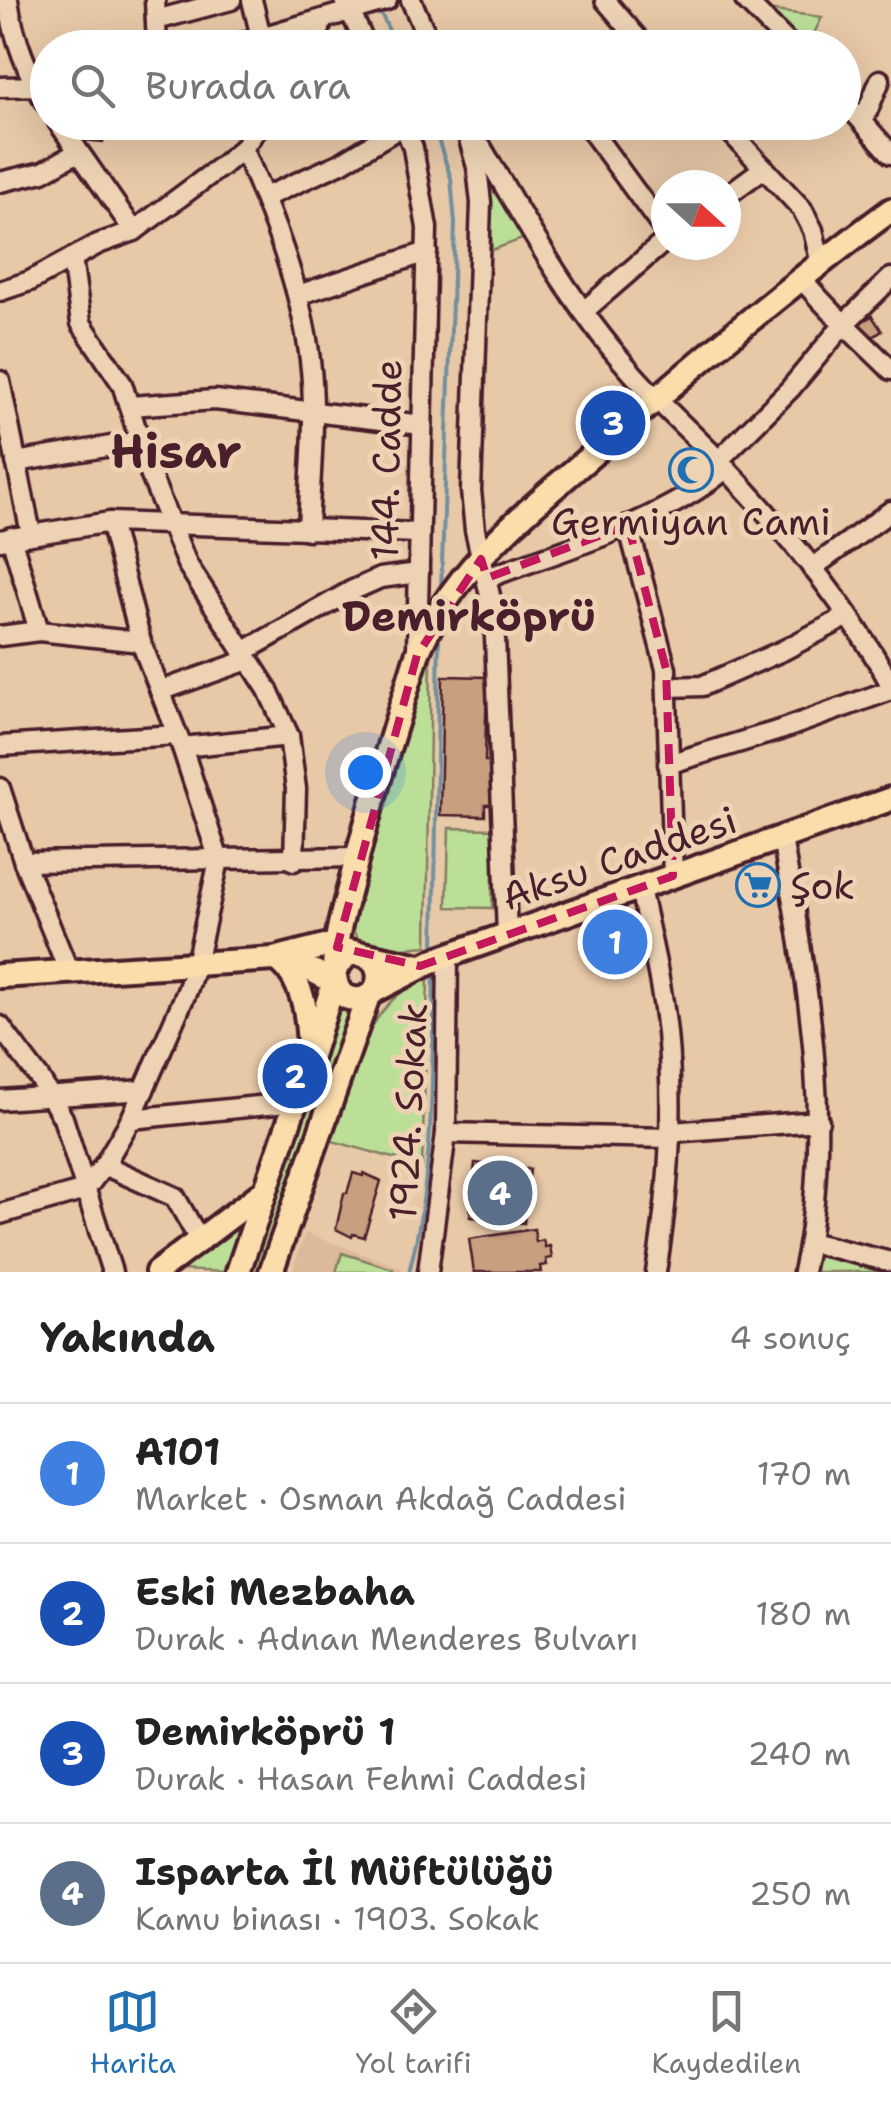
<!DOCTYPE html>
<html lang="tr">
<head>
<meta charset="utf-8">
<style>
	body { margin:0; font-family:"Shantell Sans",sans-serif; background:#f2f2f2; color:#222 }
	.compass { position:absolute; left:651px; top:170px; width:90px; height:90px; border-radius:50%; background:#fff; box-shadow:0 10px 40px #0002; rotate:111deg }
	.you { position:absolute; left:365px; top:772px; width:35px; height:35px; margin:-25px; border:8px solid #fff; border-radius:50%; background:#1a73e8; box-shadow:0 0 0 15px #1a73e833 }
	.badge { display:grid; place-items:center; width:65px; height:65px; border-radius:50%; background:#1f6fb2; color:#fff; font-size:32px; font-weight:700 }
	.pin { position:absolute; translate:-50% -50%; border:5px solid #fff; box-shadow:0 2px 10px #0006 }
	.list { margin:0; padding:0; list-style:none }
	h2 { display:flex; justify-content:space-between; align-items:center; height:130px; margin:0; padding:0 40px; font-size:42px }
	h2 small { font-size:32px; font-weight:400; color:#767676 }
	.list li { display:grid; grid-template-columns:65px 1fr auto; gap:30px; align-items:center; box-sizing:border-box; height:140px; padding:0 40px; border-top:2px solid #e0e0e0 }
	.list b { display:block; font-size:38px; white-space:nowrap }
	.list p { margin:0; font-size:32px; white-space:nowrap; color:#767676 }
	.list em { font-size:32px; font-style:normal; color:#767676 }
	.icon { flex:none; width:55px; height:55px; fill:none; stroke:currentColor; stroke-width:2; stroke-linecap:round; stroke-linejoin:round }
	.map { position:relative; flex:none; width:891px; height:1272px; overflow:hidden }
	.search { position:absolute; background:#fff; box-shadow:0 10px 40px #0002; left:30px; right:30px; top:30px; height:110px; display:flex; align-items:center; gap:25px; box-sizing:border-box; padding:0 35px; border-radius:55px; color:#767676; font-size:38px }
	.sheet { height:690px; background:#fff }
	nav { display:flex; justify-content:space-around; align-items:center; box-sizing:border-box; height:140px; border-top:2px solid #e0e0e0; background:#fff; font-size:28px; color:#767676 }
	nav a { display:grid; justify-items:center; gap:5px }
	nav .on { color:#1f6fb2 }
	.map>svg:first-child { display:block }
	.built { fill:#dbb999 }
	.green { fill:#bcdf98; stroke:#837f62; stroke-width:2.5 }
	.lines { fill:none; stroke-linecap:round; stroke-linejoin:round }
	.stream { stroke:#72909e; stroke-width:4 }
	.building { fill:#c89f7f; stroke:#4a1f2b; stroke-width:2.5 }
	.minor-casing { stroke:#4a1f2b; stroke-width:25 }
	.major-casing { stroke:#4a1f2b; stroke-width:30 }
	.minor { stroke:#edd3b4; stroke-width:18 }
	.major { stroke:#faddab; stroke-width:22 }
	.marked { fill:none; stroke:#c2185b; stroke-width:8; stroke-dasharray:20 12; stroke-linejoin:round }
	.labels { text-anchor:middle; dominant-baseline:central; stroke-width:10; stroke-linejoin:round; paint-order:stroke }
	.street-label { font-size:38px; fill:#4a1f2b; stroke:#edd3b4 }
	.poi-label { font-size:38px; fill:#4a1f2b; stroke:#edd3b4 }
	.quarter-label { font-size:42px; font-weight:bold; fill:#4a1f2b; stroke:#edd3b4 }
	.district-label { font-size:48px; font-weight:bold; fill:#4a1f2b; stroke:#edd3b4 }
</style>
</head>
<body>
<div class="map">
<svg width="891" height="1272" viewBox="0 0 891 1272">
	<rect width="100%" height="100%" fill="#e7c8a7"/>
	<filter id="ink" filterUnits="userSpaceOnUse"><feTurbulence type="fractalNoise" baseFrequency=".01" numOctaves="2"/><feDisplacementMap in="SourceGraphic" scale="20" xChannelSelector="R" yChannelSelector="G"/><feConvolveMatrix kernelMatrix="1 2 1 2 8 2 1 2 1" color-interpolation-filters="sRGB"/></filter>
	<g filter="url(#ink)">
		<polygon class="built" points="305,1233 402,1268 401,1272 292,1272"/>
		<g class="green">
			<polygon points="766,10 822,17 809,44 799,43"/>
			<polygon points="486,168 525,238 492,250"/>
			<polygon points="431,645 427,946 389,949 361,943 351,928 366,860"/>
			<polygon points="449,828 494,829 492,908 447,907"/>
			<path d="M428,978l-6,188 -93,-26c19,-53 36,-143 99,-162z"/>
			<polygon points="339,1003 352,1008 261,1272 247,1272"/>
			<polygon points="241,1219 245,1220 227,1272 177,1270"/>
			<polygon points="342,1253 393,1269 392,1272 336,1272"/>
			<polygon points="814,1253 891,1272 810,1272"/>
		</g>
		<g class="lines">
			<g class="stream">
				<polyline points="379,9 397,48"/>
				<polyline points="432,122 451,178 455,224 441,589"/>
				<polyline points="434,949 439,633"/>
				<path d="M409,1272c26,-99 23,-202 25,-304"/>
			</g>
		</g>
		<g class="building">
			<polygon points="72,122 105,122 103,142 71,139"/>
			<polygon points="872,316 882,331 866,341 856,325"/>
			<polygon points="693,453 705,477 687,486 677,463"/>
			<polygon points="443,676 487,677 485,761 492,761 491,805 485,805 485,816 440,815"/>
			<polygon points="475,1163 530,1169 524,1223 470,1217"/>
			<polygon points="353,1173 363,1176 364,1173 381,1181 364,1237 353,1234 352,1237 336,1229 344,1193 347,1193"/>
			<polygon points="534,1229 536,1242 543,1240 545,1247 550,1246 552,1258 546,1259 547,1265 540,1266 541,1272 474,1272 469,1239"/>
		</g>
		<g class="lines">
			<g class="minor-casing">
				<g id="minor">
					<path d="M8,0c5,36 20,76 40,106"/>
					<polyline points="155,0 157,48"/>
					<polyline points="252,0 261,37"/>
					<polyline points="345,0 367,48"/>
					<polyline points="411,0 432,48"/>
					<polyline points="605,0 646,48"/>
					<polyline points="745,0 793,48"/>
					<polyline points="156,20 231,0"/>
					<polyline points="224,48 387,0"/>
					<polyline points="315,48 322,21"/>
					<polyline points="0,87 42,86"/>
					<polyline points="844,101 891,154"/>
					<polyline points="58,122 134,231"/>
					<polyline points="403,122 413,148 427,228 417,649"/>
					<polyline points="464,122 477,167 481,203 471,491 475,530 494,613 507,934"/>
					<polyline points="585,122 666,233"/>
					<polyline points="721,122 802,209 813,230 821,264"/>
					<polyline points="863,122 880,80"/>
					<path d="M476,138c47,79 91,161 152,230 28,33 61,62 91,93 64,68 128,142 172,224"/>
					<path d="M243,148c29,67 58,139 67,212 7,57 0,114 -2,170"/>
					<polyline points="0,182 43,172 76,153"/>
					<polyline points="726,196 764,168"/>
					<polyline points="265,197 341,163 404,125"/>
					<polyline points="72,258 81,323 122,384 151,476 187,564 268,690 289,736 296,789 294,861"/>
					<path d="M802,279c27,33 59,61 89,91"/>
					<polyline points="0,291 30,281 98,244 134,231 223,165 243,148 262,122"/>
					<polyline points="298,295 427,252"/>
					<polyline points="584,311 666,240"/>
					<polyline points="0,381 31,534"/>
					<polyline points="130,406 215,400 422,425"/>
					<polyline points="718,461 790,389 844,324 891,278"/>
					<polyline points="16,462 141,441"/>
					<polyline points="628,525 666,669 673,876"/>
					<polyline points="11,537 39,631"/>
					<polyline points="0,540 110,522 419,533"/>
					<polyline points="812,568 891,511"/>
					<path d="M487,578c80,-30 171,-54 239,-109"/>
					<polyline points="0,636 39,631 141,642"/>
					<polyline points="243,652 351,591 380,578 419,573"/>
					<polyline points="667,687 702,686 784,650 848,616"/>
					<polyline points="160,691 248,660"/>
					<polyline points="0,746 177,735"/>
					<polyline points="182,747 289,736"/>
					<polyline points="668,764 780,730 891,690"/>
					<polyline points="0,788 24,862 69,972"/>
					<path d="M782,838c25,145 53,288 21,434"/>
					<polyline points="24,862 356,857"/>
					<path d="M640,888c10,48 22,96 27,145 8,80 2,159 -11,239"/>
					<polyline points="0,1026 40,1079 63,1118 112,1272"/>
					<polyline points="0,1100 144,1090"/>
					<polyline points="131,1119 296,1102"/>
					<polyline points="671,1132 819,1121"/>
					<polyline points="446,1133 671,1138"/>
					<polyline points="104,1165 175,1197 200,1241"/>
					<polyline points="0,1214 85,1190 104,1165 131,1119 187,991 196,964 219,860 182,747 141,642 110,522"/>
					<polyline points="809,1242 891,1262"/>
					<polyline points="428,1272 446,1133 448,955"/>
				</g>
			</g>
			<g class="major-casing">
				<g id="major">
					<path d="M279,960c25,21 29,57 30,89"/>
					<path d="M333,972l14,-17c41,-9 41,48 7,44 -39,-3 -9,-93 -3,-117 18,-76 43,-151 66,-227 35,-89 121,-152 191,-214 91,-80 185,-159 283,-231"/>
					<polyline points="0,976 274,959"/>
					<polyline points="334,982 313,971 274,959 325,946 420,966"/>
					<polyline points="374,991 435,960 891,799"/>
					<polyline points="157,1272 263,1192"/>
					<polyline points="238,1272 306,1072 334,982"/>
					<polyline points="271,1272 368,996"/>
				</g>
			</g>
			<use href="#minor" class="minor"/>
			<use href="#major" class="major"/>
		</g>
	</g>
	<path class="marked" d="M628,525l38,144 7,207 -253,90 -83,-19 80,-292 64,-96 6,19z"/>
	<defs>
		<g id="mosque-ring" transform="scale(2.25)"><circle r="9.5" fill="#edd3b4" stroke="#1f6fb2" stroke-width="1.5"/><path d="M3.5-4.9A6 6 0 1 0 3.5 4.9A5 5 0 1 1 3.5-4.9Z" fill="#1f6fb2"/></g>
		<g id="supermarket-ring" transform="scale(2.25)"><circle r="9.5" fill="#edd3b4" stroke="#1f6fb2" stroke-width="1.5"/><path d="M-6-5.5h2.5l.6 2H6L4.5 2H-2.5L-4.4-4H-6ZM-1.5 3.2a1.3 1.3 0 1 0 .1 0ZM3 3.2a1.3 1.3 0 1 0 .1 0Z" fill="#1f6fb2"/></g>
	</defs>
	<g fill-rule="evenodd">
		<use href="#mosque-ring" x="691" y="470"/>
		<use href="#supermarket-ring" x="758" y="885"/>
	</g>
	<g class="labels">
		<g class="street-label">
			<text transform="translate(386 460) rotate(-89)">144. Cadde</text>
			<text transform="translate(619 858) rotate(-19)">Aksu Caddesi</text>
			<text transform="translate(408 1112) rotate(-87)">1924. Sokak</text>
		</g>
		<g class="poi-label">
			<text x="691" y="521">Germiyan Cami</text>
			<text x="790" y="885" text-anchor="start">Şok</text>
		</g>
		<g class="quarter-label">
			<text x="469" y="616">Demirköprü</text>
		</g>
		<g class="district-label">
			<text x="176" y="451">Hisar</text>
		</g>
	</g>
</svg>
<svg class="compass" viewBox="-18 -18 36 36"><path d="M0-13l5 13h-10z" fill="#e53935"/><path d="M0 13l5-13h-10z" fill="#767676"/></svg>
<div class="you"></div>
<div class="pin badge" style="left:615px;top:942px;background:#3f7fe0">1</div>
<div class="pin badge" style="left:295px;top:1076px;background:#1a4fb4">2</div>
<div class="pin badge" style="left:613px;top:423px;background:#1a4fb4">3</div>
<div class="pin badge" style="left:500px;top:1193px;background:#5c6f8a">4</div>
<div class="search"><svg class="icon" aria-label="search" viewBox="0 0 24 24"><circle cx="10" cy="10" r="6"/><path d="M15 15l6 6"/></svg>Burada ara</div>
</div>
<section class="sheet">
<h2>Yakında<small>4 sonuç</small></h2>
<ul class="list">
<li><span class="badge" style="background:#3f7fe0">1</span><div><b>A101</b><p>Market · Osman Akdağ Caddesi</p></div><em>170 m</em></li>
<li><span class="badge" style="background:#1a4fb4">2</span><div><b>Eski Mezbaha</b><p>Durak · Adnan Menderes Bulvarı</p></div><em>180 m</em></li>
<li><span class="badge" style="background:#1a4fb4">3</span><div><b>Demirköprü 1</b><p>Durak · Hasan Fehmi Caddesi</p></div><em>240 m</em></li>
<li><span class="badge" style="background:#5c6f8a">4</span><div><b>Isparta İl Müftülüğü</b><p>Kamu binası · 1903. Sokak</p></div><em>250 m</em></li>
</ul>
</section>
<nav>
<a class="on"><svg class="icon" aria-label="map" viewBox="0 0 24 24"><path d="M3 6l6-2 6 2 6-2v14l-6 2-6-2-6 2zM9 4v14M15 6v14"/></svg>Harita</a>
<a><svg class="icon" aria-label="directions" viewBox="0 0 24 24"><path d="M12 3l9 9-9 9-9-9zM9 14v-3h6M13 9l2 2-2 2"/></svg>Yol tarifi</a>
<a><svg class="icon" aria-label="saved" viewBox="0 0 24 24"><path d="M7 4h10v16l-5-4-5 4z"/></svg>Kaydedilen</a>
</nav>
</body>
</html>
